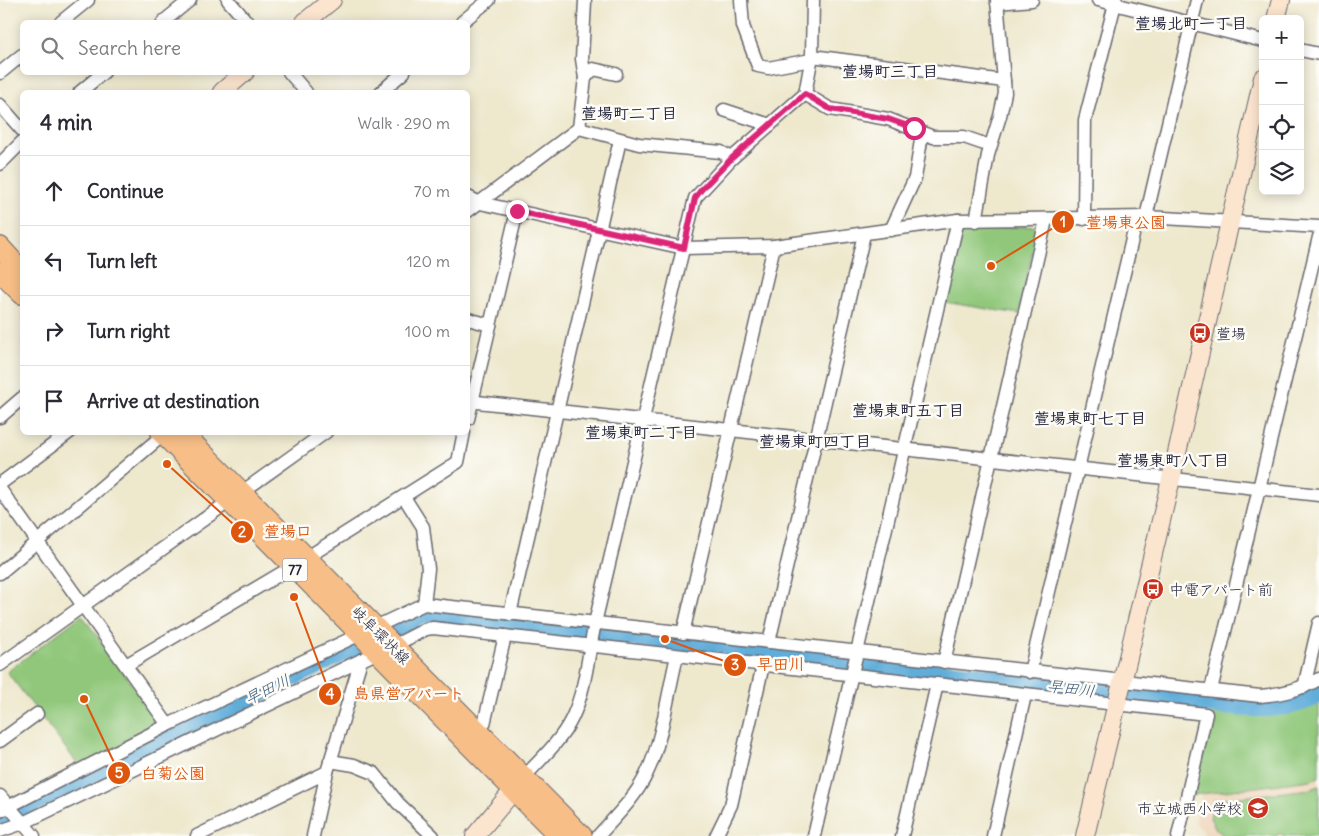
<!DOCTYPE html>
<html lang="en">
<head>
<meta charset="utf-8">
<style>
	body { margin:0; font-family:Delius,"Klee One",sans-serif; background:#f7f7f7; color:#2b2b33 }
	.controls { position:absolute; right:15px; top:15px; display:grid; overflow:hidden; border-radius:8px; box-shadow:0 2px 12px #0003 }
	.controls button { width:45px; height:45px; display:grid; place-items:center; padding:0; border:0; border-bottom:1px solid #e1e1e2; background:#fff; color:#2b2b33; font:25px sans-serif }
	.stop { position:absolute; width:15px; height:15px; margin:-11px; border:4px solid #db2777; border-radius:50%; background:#fff }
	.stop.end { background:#db2777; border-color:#fff; box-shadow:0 1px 5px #0008 }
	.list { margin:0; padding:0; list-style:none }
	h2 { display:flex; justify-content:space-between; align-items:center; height:65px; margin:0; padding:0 20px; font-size:21px }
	h2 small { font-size:16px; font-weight:400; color:#7c7c81 }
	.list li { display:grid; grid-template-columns:32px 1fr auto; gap:15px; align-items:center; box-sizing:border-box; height:70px; padding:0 20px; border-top:1px solid #e1e1e2 }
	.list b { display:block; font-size:19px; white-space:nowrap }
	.list em { font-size:16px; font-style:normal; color:#7c7c81 }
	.icon { flex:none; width:28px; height:28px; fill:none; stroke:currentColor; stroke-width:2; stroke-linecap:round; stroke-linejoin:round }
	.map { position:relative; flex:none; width:1319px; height:836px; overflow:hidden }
	.search { position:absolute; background:#fff; box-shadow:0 2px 12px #0003; left:20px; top:20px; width:450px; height:55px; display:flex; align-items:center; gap:12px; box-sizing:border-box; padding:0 18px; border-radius:8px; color:#7c7c81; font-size:19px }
	.panel { position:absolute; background:#fff; box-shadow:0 2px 12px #0003; left:20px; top:90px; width:450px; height:345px; border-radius:8px }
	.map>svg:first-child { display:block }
	.built { fill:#efd6bc }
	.green { fill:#90c77a; stroke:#59745a }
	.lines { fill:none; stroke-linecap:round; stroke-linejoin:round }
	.river { stroke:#61adda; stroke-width:21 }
	.street-casing { stroke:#69676e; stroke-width:15 }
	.secondary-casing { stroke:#69676e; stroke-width:20 }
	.primary-casing { stroke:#69676e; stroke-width:22 }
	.street { stroke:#fff; stroke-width:12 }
	.secondary { stroke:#fce5cf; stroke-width:18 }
	.primary { stroke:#f7be87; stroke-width:20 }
	.route { stroke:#db2777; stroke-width:6 }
	.labels { text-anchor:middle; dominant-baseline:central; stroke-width:5; stroke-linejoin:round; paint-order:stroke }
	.shield { fill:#fdfcf7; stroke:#646373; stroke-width:1 }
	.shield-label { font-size:14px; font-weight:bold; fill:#22223b }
	.poi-label { font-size:15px; fill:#22223b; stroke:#fdfcf7; text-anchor:start }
	.street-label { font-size:15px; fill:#22223b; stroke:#fdfcf7 }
	.neighbourhood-label { font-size:16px; font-weight:bold; fill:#22223b; stroke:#fdfcf7 }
	.water-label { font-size:16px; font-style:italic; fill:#3b5a7b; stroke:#fdfcf7 }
	.leader { fill:none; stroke:#de560e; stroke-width:2 }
	.callout-dot { fill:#de560e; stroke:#fdfcf7; stroke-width:2 }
	.mark-label { font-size:15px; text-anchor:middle; font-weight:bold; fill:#fff }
	.callout-label { font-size:16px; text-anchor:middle; font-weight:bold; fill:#de560e; stroke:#fdfcf7; stroke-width:5; stroke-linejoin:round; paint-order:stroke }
</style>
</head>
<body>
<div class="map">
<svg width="1319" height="836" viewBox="0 0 1319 836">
	<rect width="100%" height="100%" fill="#fdfcf7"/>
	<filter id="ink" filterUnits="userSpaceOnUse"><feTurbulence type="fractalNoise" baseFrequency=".02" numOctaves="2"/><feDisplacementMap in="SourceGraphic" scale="10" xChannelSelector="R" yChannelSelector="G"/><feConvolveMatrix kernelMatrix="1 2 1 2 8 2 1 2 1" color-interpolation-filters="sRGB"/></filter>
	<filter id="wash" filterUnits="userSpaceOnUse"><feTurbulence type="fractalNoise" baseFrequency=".0096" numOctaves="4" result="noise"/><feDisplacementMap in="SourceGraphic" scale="20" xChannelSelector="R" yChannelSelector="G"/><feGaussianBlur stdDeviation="1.12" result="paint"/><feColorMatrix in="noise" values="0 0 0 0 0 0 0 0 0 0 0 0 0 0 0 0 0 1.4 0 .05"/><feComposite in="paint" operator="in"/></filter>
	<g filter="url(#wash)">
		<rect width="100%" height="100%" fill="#eee8cd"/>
		<polygon class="built" points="1319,777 1319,836 1206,836 1195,822 1201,794 1311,780"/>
		<g class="green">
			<polygon points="1038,226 1019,314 944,302 961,229"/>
			<polygon points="82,615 161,725 80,767 7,672"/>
			<path d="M1319,702v75l-8,3 -117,15 20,-83c45,5 61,7 105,-10z"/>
			<polygon points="1319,786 1319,836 1284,836 1279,833 1277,836 1224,836 1216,829 1210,818 1214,800 1311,789"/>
		</g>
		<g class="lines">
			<path class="river" d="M0,818l425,-206 779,91c39,3 79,10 115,-10"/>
		</g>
	</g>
	<g filter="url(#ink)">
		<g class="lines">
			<g class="street-casing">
				<g id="street">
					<polyline points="228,0 247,22"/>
					<polyline points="741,0 743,26 758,66 768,68 811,60"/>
					<polyline points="1098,0 1263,41"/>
					<polyline points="997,3 1032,0"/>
					<polyline points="61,22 88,0"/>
					<polyline points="163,22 190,0"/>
					<polyline points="462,22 489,0"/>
					<polyline points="1300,50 1319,54"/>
					<polyline points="812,56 1004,81"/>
					<polyline points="289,72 306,92"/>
					<polyline points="0,73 22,55"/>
					<polyline points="585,78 593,69 616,74"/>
					<polyline points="80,92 104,72"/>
					<polyline points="381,92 404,72"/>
					<polyline points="805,94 830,109 888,119 933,137 964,137 990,146"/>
					<polyline points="0,105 22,130"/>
					<polyline points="724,110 770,125"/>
					<polyline points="579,128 585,78 582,59 585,1"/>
					<polyline points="0,164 22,142"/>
					<polyline points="468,197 480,203 684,248 774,246 958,220 1146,217 1319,227"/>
					<polyline points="468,211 579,128 639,144 721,152 732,158"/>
					<polyline points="1146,217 1197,0"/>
					<polyline points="1084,219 1085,120 1116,0"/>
					<polyline points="976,221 988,155 1000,116 1005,93 997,0"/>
					<polyline points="891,230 915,178 922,134"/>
					<polyline points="468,319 490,325"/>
					<polyline points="468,401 1319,495"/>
					<polyline points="0,417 22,398"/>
					<polyline points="468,419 517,211"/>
					<polyline points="0,484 70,432"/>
					<polyline points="0,489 168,725"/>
					<polyline points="404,497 423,527 428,569 424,604"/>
					<polyline points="306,558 458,462 464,432"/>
					<polyline points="0,573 163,435"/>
					<polyline points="510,614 620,140"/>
					<polyline points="683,633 774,246"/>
					<polyline points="769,642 864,234"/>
					<polyline points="393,646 426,629 433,628 1206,714 1178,836"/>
					<polyline points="944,662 1046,220"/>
					<polyline points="0,665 326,432"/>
					<polyline points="126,665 292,567"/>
					<polyline points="1030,672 1137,218"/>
					<polyline points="1304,687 1319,623"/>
					<polyline points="1211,690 1319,237"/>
					<polyline points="477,732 484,724 505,636"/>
					<polyline points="0,741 37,714"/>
					<polyline points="330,761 354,765 374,773 398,803 433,836"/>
					<path d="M523,778c18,-19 38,-37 49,-60 14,-29 16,-64 23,-95l100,-425 37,-40 73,-64 7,-38 1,-56"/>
					<polyline points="0,796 34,836"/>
					<path d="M0,811l168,-86 256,-121 836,92c22,-2 40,-6 59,-17"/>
					<polyline points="0,831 23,823 376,653"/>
					<polyline points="197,836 327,772 361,660"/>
					<polyline points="313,836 327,772"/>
					<path d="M598,836c17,-19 37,-38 48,-61 16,-32 22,-83 31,-119"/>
					<polyline points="716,836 731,805 763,665"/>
					<polyline points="814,836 958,220"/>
					<polyline points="902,836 937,684"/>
					<polyline points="993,836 1025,695"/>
				</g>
			</g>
			<g class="secondary-casing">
				<g id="secondary">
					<polyline points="1276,19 1281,0"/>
					<polyline points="305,22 332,0"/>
					<polyline points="222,92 245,72"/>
					<polyline points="475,836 523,779"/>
					<polyline points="1085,836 1171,479 1263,78"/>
				</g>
			</g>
			<g class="primary-casing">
				<g id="primary">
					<polyline points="0,247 22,271"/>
					<polyline points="0,272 22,294"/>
					<polyline points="161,432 559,836"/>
					<polyline points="182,432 582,836"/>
				</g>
			</g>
			<use href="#street" class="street"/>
			<use href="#secondary" class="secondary"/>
			<use href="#primary" class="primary"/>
		</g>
	</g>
	<g class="lines" filter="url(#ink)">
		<polyline class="route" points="517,211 684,248 695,198 701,190 732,158 805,94 830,109 888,119 914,128"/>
	</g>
	<defs>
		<g id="bus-disc" transform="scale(1.125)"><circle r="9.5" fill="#c8321e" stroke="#fdfcf7"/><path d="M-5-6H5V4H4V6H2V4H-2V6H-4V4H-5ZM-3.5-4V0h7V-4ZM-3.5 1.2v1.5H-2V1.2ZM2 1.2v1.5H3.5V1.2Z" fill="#fff"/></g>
		<g id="school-disc" transform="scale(1.125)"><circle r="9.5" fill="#c8321e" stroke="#fdfcf7"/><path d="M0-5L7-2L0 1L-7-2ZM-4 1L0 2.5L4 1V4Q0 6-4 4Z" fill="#fff"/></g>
	</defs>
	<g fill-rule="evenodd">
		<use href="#bus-disc" x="1200" y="333"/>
		<use href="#bus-disc" x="1153" y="589"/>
		<use href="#school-disc" x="1258" y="808"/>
	</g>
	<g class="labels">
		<rect class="shield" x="282.5" y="558.5" width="25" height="23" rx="4"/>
		<g class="shield-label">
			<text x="295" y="570">77</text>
		</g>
		<g class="poi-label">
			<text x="1216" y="333">萱場</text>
			<text x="1169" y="589">中電アパート前</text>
			<text x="1242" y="808" text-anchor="end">市立城西小学校</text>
		</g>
		<g class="street-label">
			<text transform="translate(381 635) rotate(45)">岐阜環状線</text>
		</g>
		<g class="neighbourhood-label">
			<text x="1191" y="23">萱場北町一丁目</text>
			<text x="890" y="71">萱場町三丁目</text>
			<text x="629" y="113">萱場町二丁目</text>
			<text x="908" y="410">萱場東町五丁目</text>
			<text x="1090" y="418">萱場東町七丁目</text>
			<text x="641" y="432">萱場東町二丁目</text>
			<text x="815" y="441">萱場東町四丁目</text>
			<text x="1173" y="460">萱場東町八丁目</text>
		</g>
		<g class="water-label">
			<text transform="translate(1071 688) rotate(7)">早田川</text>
			<text transform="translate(267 689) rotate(-26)">早田川</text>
		</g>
	</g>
	<path class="leader" d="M991 266L1063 222M167 464L242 532M665 639L735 665M294 597L330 694M84 699L119 773"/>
	<g class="callout-dot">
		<circle cx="991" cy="266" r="5"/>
		<circle cx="167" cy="464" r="5"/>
		<circle cx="665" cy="639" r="5"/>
		<circle cx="294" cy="597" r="5"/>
		<circle cx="84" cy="699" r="5"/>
		<circle cx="1063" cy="222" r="12"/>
		<circle cx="242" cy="532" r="12"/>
		<circle cx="735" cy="665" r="12"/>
		<circle cx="330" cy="694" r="12"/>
		<circle cx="119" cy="773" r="12"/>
	</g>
	<g class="mark-label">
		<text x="1063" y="227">1</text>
		<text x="242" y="537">2</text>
		<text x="735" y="670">3</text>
		<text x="330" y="699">4</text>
		<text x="119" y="778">5</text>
	</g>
	<g class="callout-label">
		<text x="1126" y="228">萱場東公園</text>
		<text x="288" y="537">萱場口</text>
		<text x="781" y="670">早田川</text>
		<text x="409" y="699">島県営アパート</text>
		<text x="173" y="779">白菊公園</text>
	</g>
</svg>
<div class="controls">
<button>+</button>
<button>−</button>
<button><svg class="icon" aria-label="locate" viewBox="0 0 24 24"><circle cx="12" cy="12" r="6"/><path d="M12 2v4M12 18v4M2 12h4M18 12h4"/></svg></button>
<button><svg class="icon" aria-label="layers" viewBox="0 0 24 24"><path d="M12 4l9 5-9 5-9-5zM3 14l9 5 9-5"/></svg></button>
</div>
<div class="stop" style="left:914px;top:128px"></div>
<div class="stop end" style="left:517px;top:211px"></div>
<div class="search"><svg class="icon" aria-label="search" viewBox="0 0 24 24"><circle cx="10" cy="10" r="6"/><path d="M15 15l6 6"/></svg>Search here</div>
<section class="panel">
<h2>4 min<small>Walk · 290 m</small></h2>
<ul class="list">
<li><svg class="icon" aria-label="ahead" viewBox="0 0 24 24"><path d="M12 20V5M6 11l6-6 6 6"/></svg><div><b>Continue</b></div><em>70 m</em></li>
<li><svg class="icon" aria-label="left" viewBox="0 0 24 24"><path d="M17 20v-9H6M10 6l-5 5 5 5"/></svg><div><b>Turn left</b></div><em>120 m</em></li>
<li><svg class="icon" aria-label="right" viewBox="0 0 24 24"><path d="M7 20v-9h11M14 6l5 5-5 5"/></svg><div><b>Turn right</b></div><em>100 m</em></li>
<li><svg class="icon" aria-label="arrive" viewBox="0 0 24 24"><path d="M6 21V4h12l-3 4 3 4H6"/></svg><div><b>Arrive at destination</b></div></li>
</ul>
</section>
</div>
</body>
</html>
